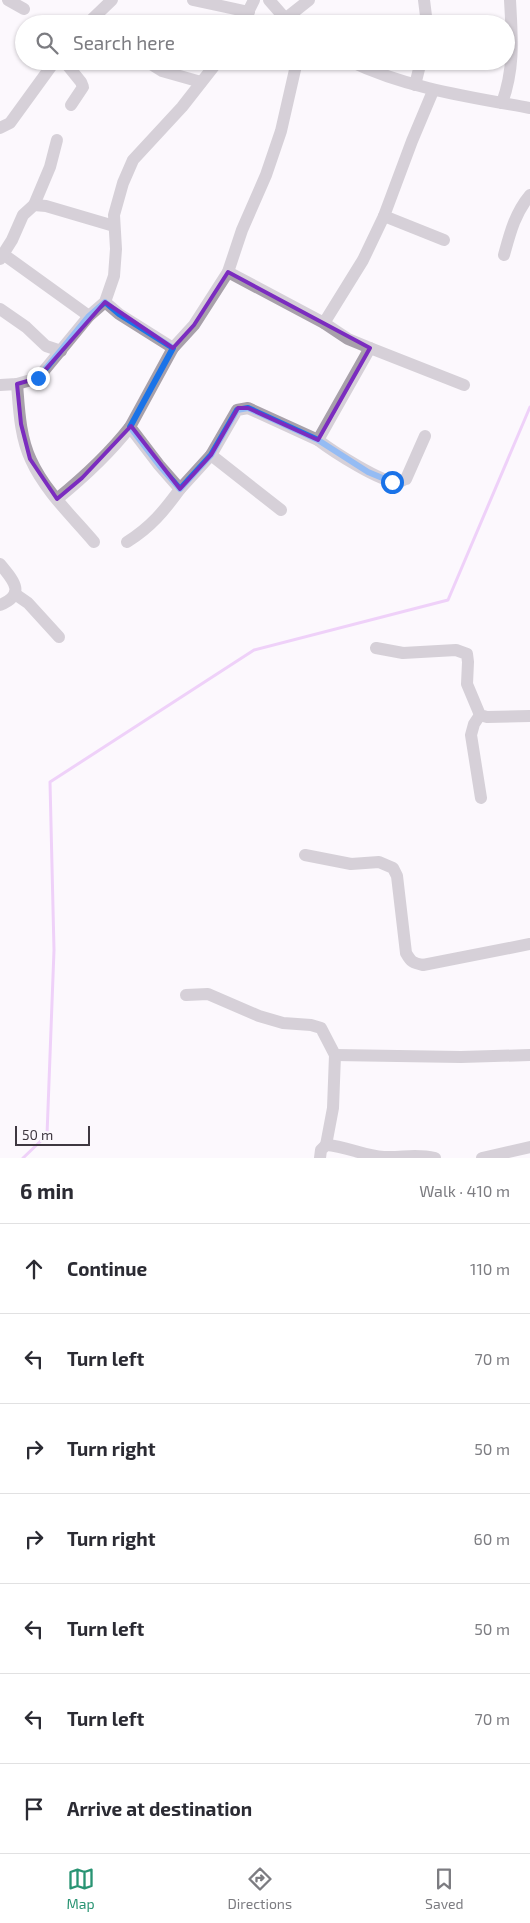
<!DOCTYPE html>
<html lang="en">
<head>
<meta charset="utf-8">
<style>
	body { margin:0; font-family:"Exo 2",sans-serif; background:#f2f2f3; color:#2b2b33 }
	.scale { position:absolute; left:15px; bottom:12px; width:75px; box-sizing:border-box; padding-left:5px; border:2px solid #3f3841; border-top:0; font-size:14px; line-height:18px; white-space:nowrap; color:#3f3841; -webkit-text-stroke:4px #fcf8fd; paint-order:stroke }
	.stop { position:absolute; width:15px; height:15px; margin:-11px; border:4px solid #1a73e8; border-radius:50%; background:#fff }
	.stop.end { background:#1a73e8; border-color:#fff; box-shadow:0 1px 5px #0008 }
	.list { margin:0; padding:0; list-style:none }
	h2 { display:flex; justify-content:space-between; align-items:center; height:65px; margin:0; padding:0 20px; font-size:21px }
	h2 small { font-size:16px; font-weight:400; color:#7c7c81 }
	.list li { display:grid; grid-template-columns:32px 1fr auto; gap:15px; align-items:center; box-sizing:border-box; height:90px; padding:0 20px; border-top:1px solid #e1e1e2 }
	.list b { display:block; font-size:19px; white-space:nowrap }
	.list em { font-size:16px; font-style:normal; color:#7c7c81 }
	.icon { flex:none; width:28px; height:28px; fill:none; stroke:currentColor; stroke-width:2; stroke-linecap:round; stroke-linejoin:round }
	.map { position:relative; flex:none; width:530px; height:1158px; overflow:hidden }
	.search { position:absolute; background:#fff; box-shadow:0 1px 4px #0004; left:15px; right:15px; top:15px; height:55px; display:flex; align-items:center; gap:12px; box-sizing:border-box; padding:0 18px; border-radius:28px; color:#7c7c81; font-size:19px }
	.sheet { height:695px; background:#fff }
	nav { display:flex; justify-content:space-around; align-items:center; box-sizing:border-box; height:70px; border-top:1px solid #e1e1e2; background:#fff; font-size:14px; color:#7c7c81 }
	nav a { display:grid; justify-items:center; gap:2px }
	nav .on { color:#299473 }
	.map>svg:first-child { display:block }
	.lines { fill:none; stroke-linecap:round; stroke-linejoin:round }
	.stream { stroke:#e0a2f4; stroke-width:3 }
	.minor { stroke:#a8a1aa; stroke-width:12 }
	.route { stroke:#1a73e8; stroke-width:6 }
	.marked { fill:none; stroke:#7b2cbf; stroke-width:4; stroke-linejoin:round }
</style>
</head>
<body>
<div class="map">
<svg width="530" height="1158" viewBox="0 0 530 1158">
	<rect width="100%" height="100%" fill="#fcf8fd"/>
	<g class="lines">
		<polyline class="stream" points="23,1158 47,1135 54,950 50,782 254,650 448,600 530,407"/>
		<g class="minor">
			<polyline points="8,0 24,9"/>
			<polyline points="193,0 249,12"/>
			<polyline points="269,0 290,24"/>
			<polyline points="424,0 427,24"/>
			<polyline points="285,19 309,0"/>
			<polyline points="87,24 112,0"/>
			<polyline points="242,24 254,0"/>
			<polyline points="64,61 81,82 83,87 71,105"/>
			<polyline points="146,61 162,71 201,82"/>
			<path d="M350,61c56,27 119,36 180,47"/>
			<polyline points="415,85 421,61"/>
			<path d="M502,103c13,-36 10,-66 8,-103"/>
			<polyline points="0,128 10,123 55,61"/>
			<polyline points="34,205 50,167 57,140"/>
			<polyline points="384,216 444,240"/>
			<polyline points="3,254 89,316"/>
			<path d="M504,255c6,-22 11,-42 26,-60"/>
			<polyline points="0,259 12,240 23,215 34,205 46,206 114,226"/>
			<path d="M228,272l96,51 24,16 22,9 -52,92c13,10 66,45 81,42 0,0 6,-3 7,-3l19,-43"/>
			<polyline points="105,302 119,314 173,348"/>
			<polyline points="0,309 26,327 46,346 61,351"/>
			<polyline points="324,323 363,260 384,216 412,141 433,91"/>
			<polyline points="370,348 464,385"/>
			<path d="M17,384c2,25 3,53 14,76 14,31 41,56 63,82"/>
			<polyline points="0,385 17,384 38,378 89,316 105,302 114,276 116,249 114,215 123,183 133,160 182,107 218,61"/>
			<polyline points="211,455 281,510"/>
			<polyline points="180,489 211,455 237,410 248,408 318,440"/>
			<path d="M57,499c27,-22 52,-45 73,-72"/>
			<path d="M127,542c24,-15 37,-31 53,-53l-21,-24 -29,-38 43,-79 21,-23 34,-53 14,-42 24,-55 15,-44 16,-70"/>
			<path d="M0,564c13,16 27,30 0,41"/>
			<polyline points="15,594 28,603 59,637"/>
			<polyline points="376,648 403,653 456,650 467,654 468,662 467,684 480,715 487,717 530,716"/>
			<polyline points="480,715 474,724 471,735 481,798"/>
			<path d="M305,855l46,9 28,-2 14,6 4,8 9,77c5,9 7,10 17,12l107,-21"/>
			<polyline points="186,995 208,994 259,1016 283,1023 311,1025 321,1028 335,1055 333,1108 326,1145"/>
			<polyline points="335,1055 461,1057 530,1055"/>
			<path d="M320,1158l1,-8 5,-5c20,1 38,11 58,12 19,1 30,-4 51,1"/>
			<polyline points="482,1158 530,1147"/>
		</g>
	</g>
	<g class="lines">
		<polyline class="route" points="38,378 89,316 105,302 119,314 173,348 130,427 159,465 180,489 211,455 237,410 248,408 318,440 368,472 392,482"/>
	</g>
	<path d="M0 0H530V1158H0ZM228,272l142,76 -52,92 -70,-32h-10l-27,47 -31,34 -49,-63 -49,52 -25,21 -27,-40 -9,-35 -4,-40 21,-6 67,-76 68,46 21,-23z" fill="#fcf8fd" fill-opacity=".55" fill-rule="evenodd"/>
	<path class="marked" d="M228,272l142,76 -52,92 -70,-32h-10l-27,47 -31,34 -49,-63 -49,52 -25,21 -27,-40 -9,-35 -4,-40 21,-6 67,-76 68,46 21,-23z"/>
</svg>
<div class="scale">50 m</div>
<div class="stop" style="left:392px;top:482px"></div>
<div class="stop end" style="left:38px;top:378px"></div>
<div class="search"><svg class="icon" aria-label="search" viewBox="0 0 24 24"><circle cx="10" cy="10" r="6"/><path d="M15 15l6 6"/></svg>Search here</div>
</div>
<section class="sheet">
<h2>6 min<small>Walk · 410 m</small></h2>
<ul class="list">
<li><svg class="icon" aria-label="ahead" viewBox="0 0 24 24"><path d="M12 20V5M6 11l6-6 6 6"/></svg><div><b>Continue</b></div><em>110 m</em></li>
<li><svg class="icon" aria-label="left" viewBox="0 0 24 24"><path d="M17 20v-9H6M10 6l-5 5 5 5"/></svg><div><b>Turn left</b></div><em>70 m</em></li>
<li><svg class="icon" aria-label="right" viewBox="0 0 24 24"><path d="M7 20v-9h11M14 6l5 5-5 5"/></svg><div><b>Turn right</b></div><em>50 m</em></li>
<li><svg class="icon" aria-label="right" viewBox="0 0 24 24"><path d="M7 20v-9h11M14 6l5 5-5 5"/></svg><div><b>Turn right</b></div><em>60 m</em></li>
<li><svg class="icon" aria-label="left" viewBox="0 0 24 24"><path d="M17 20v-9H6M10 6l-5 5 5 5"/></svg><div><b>Turn left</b></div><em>50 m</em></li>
<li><svg class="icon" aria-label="left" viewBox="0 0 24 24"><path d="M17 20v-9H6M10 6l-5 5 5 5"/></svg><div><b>Turn left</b></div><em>70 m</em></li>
<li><svg class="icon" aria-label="arrive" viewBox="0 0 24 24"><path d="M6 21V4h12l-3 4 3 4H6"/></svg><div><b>Arrive at destination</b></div></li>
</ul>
</section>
<nav>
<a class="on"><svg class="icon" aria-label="map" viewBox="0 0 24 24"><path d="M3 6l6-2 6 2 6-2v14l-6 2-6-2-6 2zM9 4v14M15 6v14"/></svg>Map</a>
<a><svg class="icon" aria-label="directions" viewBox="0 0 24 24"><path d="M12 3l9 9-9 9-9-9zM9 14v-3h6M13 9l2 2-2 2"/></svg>Directions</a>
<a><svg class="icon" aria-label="saved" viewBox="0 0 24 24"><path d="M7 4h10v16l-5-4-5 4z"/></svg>Saved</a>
</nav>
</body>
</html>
